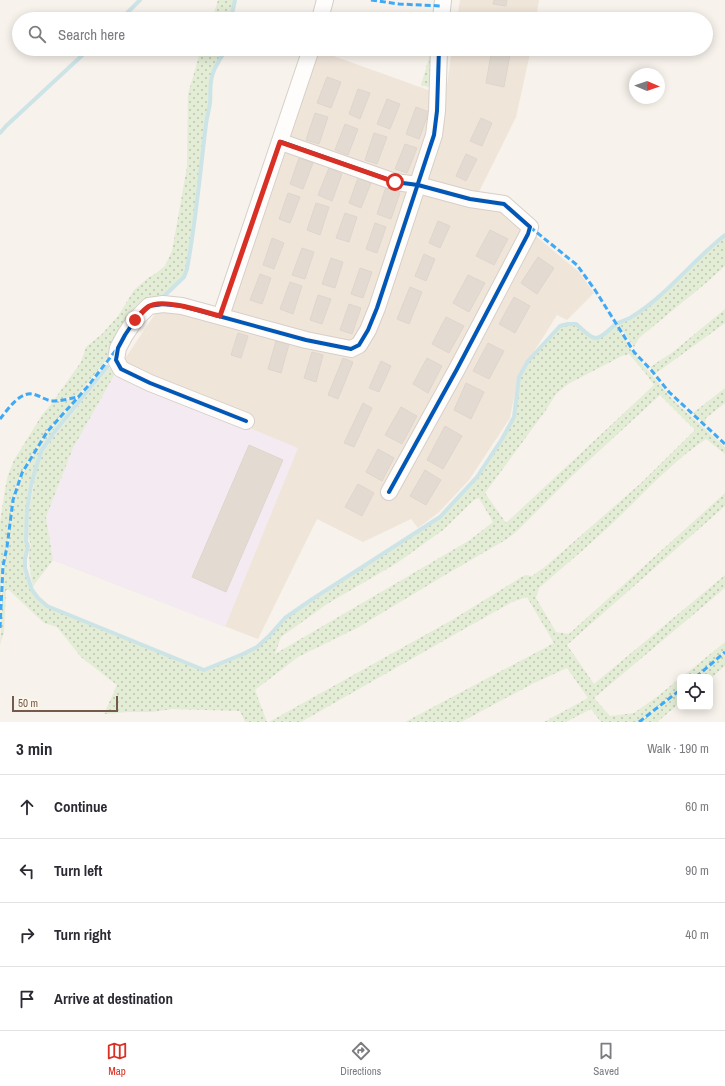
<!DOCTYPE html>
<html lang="en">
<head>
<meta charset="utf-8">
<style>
	body { margin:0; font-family:"Archivo Narrow",sans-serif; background:#f2f2f3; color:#2b2b33 }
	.controls { position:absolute; right:12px; bottom:12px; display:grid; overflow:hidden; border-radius:6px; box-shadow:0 2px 10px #0003 }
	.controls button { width:36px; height:36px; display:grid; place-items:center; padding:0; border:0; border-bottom:1px solid #e1e1e2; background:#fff; color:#2b2b33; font:20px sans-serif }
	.compass { position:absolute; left:629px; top:68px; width:36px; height:36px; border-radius:50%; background:#fff; box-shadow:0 2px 10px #0003; rotate:92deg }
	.scale { position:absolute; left:12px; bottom:10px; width:106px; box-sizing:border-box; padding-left:4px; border:2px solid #745a4b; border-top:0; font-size:11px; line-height:14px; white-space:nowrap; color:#745a4b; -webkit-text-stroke:3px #fef7ec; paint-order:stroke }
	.stop { position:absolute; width:12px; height:12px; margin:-9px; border:3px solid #d93025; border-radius:50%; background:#fff }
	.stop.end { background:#d93025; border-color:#fff; box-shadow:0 1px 4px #0008 }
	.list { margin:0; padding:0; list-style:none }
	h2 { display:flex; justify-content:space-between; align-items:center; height:52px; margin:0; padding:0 16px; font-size:17px }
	h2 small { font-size:13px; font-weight:400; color:#7c7c81 }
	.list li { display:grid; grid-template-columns:26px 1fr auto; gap:12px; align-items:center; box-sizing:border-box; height:64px; padding:0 16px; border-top:1px solid #e1e1e2 }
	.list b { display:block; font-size:15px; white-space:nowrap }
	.list em { font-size:13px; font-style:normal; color:#7c7c81 }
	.icon { flex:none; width:22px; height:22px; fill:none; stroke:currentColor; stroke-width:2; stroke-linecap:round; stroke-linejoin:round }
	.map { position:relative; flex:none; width:725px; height:722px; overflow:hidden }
	.search { position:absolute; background:#fff; box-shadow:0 2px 10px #0003; left:12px; right:12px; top:12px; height:44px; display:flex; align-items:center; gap:10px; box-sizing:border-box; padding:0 14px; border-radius:22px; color:#7c7c81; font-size:15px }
	.sheet { height:308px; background:#fff }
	nav { display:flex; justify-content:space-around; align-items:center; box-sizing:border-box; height:56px; border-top:1px solid #e1e1e2; background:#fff; font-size:11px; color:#7c7c81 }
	nav a { display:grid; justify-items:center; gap:2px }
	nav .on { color:#d93025 }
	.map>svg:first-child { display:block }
	.residential { fill:#f0e5d9 }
	.education { fill:#f3eaf2 }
	.grass { fill:url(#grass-dots); fill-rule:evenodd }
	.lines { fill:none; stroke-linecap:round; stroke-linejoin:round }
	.stream { stroke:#cde4e7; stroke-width:4 }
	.building { fill:#e3dbd2; stroke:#dfd5cd }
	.street-casing { stroke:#d6cfc9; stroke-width:18 }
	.street { stroke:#fefdfc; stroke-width:16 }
	.quiet { stroke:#3fa9f5; stroke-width:3; stroke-dasharray:6 3; stroke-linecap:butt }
	.cycleway-casing { stroke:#fef7ec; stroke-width:6 }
	.cycleway { stroke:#0057b8; stroke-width:4 }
	.route { stroke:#d93025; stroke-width:5 }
</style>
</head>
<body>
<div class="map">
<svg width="725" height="722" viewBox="0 0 725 722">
	<defs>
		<pattern id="grass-dots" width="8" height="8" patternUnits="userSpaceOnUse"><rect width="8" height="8" fill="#e3edd6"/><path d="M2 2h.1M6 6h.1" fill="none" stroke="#bdc3b0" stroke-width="1.8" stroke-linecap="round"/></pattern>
	</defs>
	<rect width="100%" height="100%" fill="#f7f2eb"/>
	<g class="residential">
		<polygon points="460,0 539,0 536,19 457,19"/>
		<polygon points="452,49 531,49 516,117 473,204 502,208 579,272 594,293 567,320 557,315 518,377 510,418 469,480 439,512 418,528 411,519 363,542 317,519 258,639 53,560 116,372 159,308 222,324 317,50 428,90 446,92"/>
	</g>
	<polygon class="education" points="116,372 298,448 225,627 53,560 46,517 73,448"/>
	<g class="grass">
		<polygon points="218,0 234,0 230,19 212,19"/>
		<polygon points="201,49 225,49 223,55 216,64 212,73 209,86 209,104 205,123 198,187 186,269 183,276 174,285 110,351 105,361 78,395 63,399 54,400 81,362 86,347 102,334 118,316 134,290 148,278 155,274 165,266 172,251 187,167 188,94"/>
		<polygon points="430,49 435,49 432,88 421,85 429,58"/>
		<polygon points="725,235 725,266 706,283 639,338 634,347 618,324 633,318 657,299 680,279 703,255"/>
		<polygon points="725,309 725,323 655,374 650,367 673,352"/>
		<path d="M568,325h8c4,3 9,9 12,11 10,7 20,-5 28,-11l17,28 40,47 52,47v7l-19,-15c-33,22 -60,52 -89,80 -25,24 -52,46 -78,69l-3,10 20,34 13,2 156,-141v13l-158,139 27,39 131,-109v13l-131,110 16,18 24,-3 24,-17 22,-18v11l-42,33h-37l-10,-13 -25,13h-22l44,-24 -21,-30 -33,15 -73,39h-56l149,-79 -27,-46 -15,5 -48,27 -163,93h-32l183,-102 73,-45 7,1 14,-10 94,-82 55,-54 -35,-35 -87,80 -57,57 -9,7 -62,36 -88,53 -59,29 -43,33 12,32h-22l-5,-11 -68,-2 -20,3h-23l-25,2 13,-29 -36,-28 -24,-30 -13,-4 -35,-33h-3l-2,42 -4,13 4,-79 4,-19 6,-47 9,-27 24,-40 42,-47 16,-21 2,1 -54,65 -12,18 -7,20 -8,41 -1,31 2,5 -3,13v9l7,22 6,8 10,9 157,64c17,-7 37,-13 53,-23 11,-7 19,-20 29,-29l154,-101 23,-24 15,-17 12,-17 13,-20 11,-23 3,-14 3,-26 9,-16 31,-34zM629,354l17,20 8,11 -148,138 -21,-30 61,-83 10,-16 12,-10 54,-28zM479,498l14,24 -23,18 -195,114 6,-17 46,-33 70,-41 46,-33 31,-30z"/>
		<polygon points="109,368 116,372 73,448 46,517 53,560 33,586 31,577 29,558 29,552 31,545 28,536 29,511 37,468 44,451 52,439"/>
		<polygon points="725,388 725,403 706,418 705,424 693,413"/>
		<polygon points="76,398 46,432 21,473 13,499 7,547 2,566 0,621 0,522 5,489 8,475 14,460 42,415 53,402"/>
		<polygon points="725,642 725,651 707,668 695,677 682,677"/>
		<polygon points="725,652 725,666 710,679 710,677 697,677"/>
		<polygon points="680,690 680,703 657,722 640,722"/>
	</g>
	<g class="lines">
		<g class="stream">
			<polyline points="121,19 140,0"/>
			<polyline points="231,19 235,0"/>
			<polyline points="0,133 6,126 89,49"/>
			<path d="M163,297l21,-20 3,-8c9,-48 13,-96 19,-145 1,-7 3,-14 4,-21 1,-10 -1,-20 3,-30 3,-9 9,-15 12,-24"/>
			<path d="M107,367l-54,67 -11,16 -6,17 -5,19 -4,24 -1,31 2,5 -3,13v9l7,22 6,8 9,8 157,64 39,-16 14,-7 12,-11 16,-18 26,-18 129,-83 37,-40 25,-38 12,-22 5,-40 9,-16 32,-35 8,-2h8c6,4 13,14 20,14 8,-1 14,-10 20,-14 5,-3 12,-4 17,-8 35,-22 60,-56 92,-81"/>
		</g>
	</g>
	<g class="building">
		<polygon points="494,0 507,0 506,6 493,4"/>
		<polygon points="492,49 511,49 504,87 486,83"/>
		<polygon points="327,77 341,82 331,108 317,103"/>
		<polygon points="358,89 370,93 360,119 349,114"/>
		<polygon points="387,99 400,104 390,129 377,124"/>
		<polygon points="416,107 429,112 419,139 406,134"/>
		<polygon points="315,113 328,117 319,144 306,140"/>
		<polygon points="481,118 492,123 482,146 470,141"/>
		<polygon points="345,124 358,129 348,155 335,150"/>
		<polygon points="374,133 387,137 377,164 365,160"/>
		<polygon points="405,144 417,148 407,173 395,169"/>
		<polygon points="466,154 477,159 466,181 456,176"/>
		<polygon points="299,158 313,163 303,189 290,184"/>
		<polygon points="329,168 342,174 332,201 318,195"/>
		<polygon points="358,178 371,183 361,208 349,203"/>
		<polygon points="386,187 400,193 391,219 377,214"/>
		<polygon points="288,193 300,197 290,223 279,219"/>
		<polygon points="316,203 329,207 320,235 307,230"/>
		<polygon points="345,213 357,217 349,242 336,238"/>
		<polygon points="438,221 450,226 440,248 429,243"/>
		<polygon points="375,223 386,227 377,253 366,249"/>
		<polygon points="490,230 508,239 494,265 476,256"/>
		<polygon points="272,238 284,243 274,269 263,265"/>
		<polygon points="302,248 314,252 305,279 292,275"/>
		<polygon points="424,254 435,259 426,281 415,276"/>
		<polygon points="538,257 554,268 537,294 521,283"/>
		<polygon points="331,258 343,262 335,288 322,284"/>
		<polygon points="360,268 372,272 363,298 351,294"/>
		<polygon points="260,274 271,278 262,304 250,300"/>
		<polygon points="468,275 485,283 469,312 453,303"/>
		<polygon points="290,282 302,286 293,314 280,309"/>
		<polygon points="410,287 422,292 409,324 397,319"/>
		<polygon points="318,295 331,299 322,324 310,320"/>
		<polygon points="514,297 530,306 515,333 499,324"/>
		<polygon points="349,304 361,308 352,334 340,330"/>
		<polygon points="446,317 464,326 449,353 432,344"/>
		<polygon points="238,333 248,336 241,358 231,355"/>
		<polygon points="276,341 289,344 281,373 268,369"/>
		<polygon points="488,343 504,351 489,379 473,371"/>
		<polygon points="312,352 323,355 316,382 304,378"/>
		<polygon points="343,358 353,362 338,399 328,395"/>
		<polygon points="427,358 442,366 428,393 413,384"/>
		<polygon points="381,361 391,366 379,392 369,388"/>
		<polygon points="466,383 484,392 471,419 454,410"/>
		<polygon points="363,403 372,408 354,447 344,443"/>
		<polygon points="401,407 417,416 402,444 385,435"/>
		<polygon points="445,426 462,436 443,469 427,460"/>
		<polygon points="249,445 283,460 226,592 192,577"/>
		<polygon points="378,449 394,458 382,481 366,472"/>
		<polygon points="425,470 441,480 426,505 410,496"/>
		<polygon points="358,484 374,493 362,516 345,507"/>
	</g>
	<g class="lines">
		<g class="street-casing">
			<g id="street">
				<polyline points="320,19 325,0"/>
				<polyline points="441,19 443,0"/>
				<polyline points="281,142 395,182 418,185 470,199 504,204 530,227 528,234 457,369 389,492"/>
				<polyline points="221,316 311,49"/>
				<polyline points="246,421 150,383 121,369 116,360 118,348 125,335 135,320 149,306 163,304 182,306 306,340 351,349 359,345 368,330 377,308 434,135 437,111 439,49"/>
			</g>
		</g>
		<use href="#street" class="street"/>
		<g class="quiet">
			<polyline points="371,0 399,4 442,6"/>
			<polyline points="530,227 577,265 595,290 634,352 652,371 669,392 725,444"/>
			<path d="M0,419c9,-11 21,-30 36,-24 6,2 11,6 18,6 8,0 17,-3 25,-4"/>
			<polyline points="0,628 3,566 7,547 13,500 22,473 47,432 88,386 116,350"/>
			<polyline points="696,677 725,652"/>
			<polyline points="639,722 680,690"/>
		</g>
		<g class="cycleway-casing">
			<g id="cycleway">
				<polyline points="281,142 395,182 418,185 470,199 504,204 530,227 528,234 457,369 389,492"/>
				<polyline points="246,421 150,383 121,369 116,360 118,348 125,335 135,320 149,306 163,304 182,306 306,340 351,349 359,345 368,330 377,308 434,135 437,111 439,49"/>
			</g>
		</g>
		<use href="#cycleway" class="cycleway"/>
	</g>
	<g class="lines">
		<path class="route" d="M135,320c4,-4 8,-10 13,-13 13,-10 57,5 72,9l60,-174 115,40"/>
	</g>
</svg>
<div class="controls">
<button><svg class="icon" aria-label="locate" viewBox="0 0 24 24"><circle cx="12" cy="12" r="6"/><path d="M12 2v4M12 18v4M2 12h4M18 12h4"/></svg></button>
</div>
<svg class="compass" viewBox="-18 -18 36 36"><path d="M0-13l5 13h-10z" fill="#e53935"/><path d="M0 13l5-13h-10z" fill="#7c7c81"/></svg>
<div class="scale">50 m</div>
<div class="stop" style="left:395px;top:182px"></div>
<div class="stop end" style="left:135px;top:320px"></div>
<div class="search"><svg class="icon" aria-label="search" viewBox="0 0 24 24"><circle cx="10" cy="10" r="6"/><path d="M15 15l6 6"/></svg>Search here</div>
</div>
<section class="sheet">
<h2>3 min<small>Walk · 190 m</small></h2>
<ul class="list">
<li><svg class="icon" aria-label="ahead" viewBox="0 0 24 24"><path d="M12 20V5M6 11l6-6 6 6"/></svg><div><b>Continue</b></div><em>60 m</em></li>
<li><svg class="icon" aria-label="left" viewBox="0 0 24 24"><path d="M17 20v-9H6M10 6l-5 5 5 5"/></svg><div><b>Turn left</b></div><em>90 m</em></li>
<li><svg class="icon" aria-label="right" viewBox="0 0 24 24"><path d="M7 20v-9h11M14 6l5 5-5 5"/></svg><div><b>Turn right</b></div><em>40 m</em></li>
<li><svg class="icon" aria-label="arrive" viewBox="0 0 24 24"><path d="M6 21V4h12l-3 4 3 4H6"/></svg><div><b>Arrive at destination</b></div></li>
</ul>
</section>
<nav>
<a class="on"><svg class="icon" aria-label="map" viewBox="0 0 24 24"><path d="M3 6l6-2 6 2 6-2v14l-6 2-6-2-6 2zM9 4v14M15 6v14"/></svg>Map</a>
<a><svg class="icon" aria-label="directions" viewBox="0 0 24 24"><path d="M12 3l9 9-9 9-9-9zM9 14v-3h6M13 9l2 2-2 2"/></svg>Directions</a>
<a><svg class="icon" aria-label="saved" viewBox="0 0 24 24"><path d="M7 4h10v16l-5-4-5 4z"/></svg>Saved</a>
</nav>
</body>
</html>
